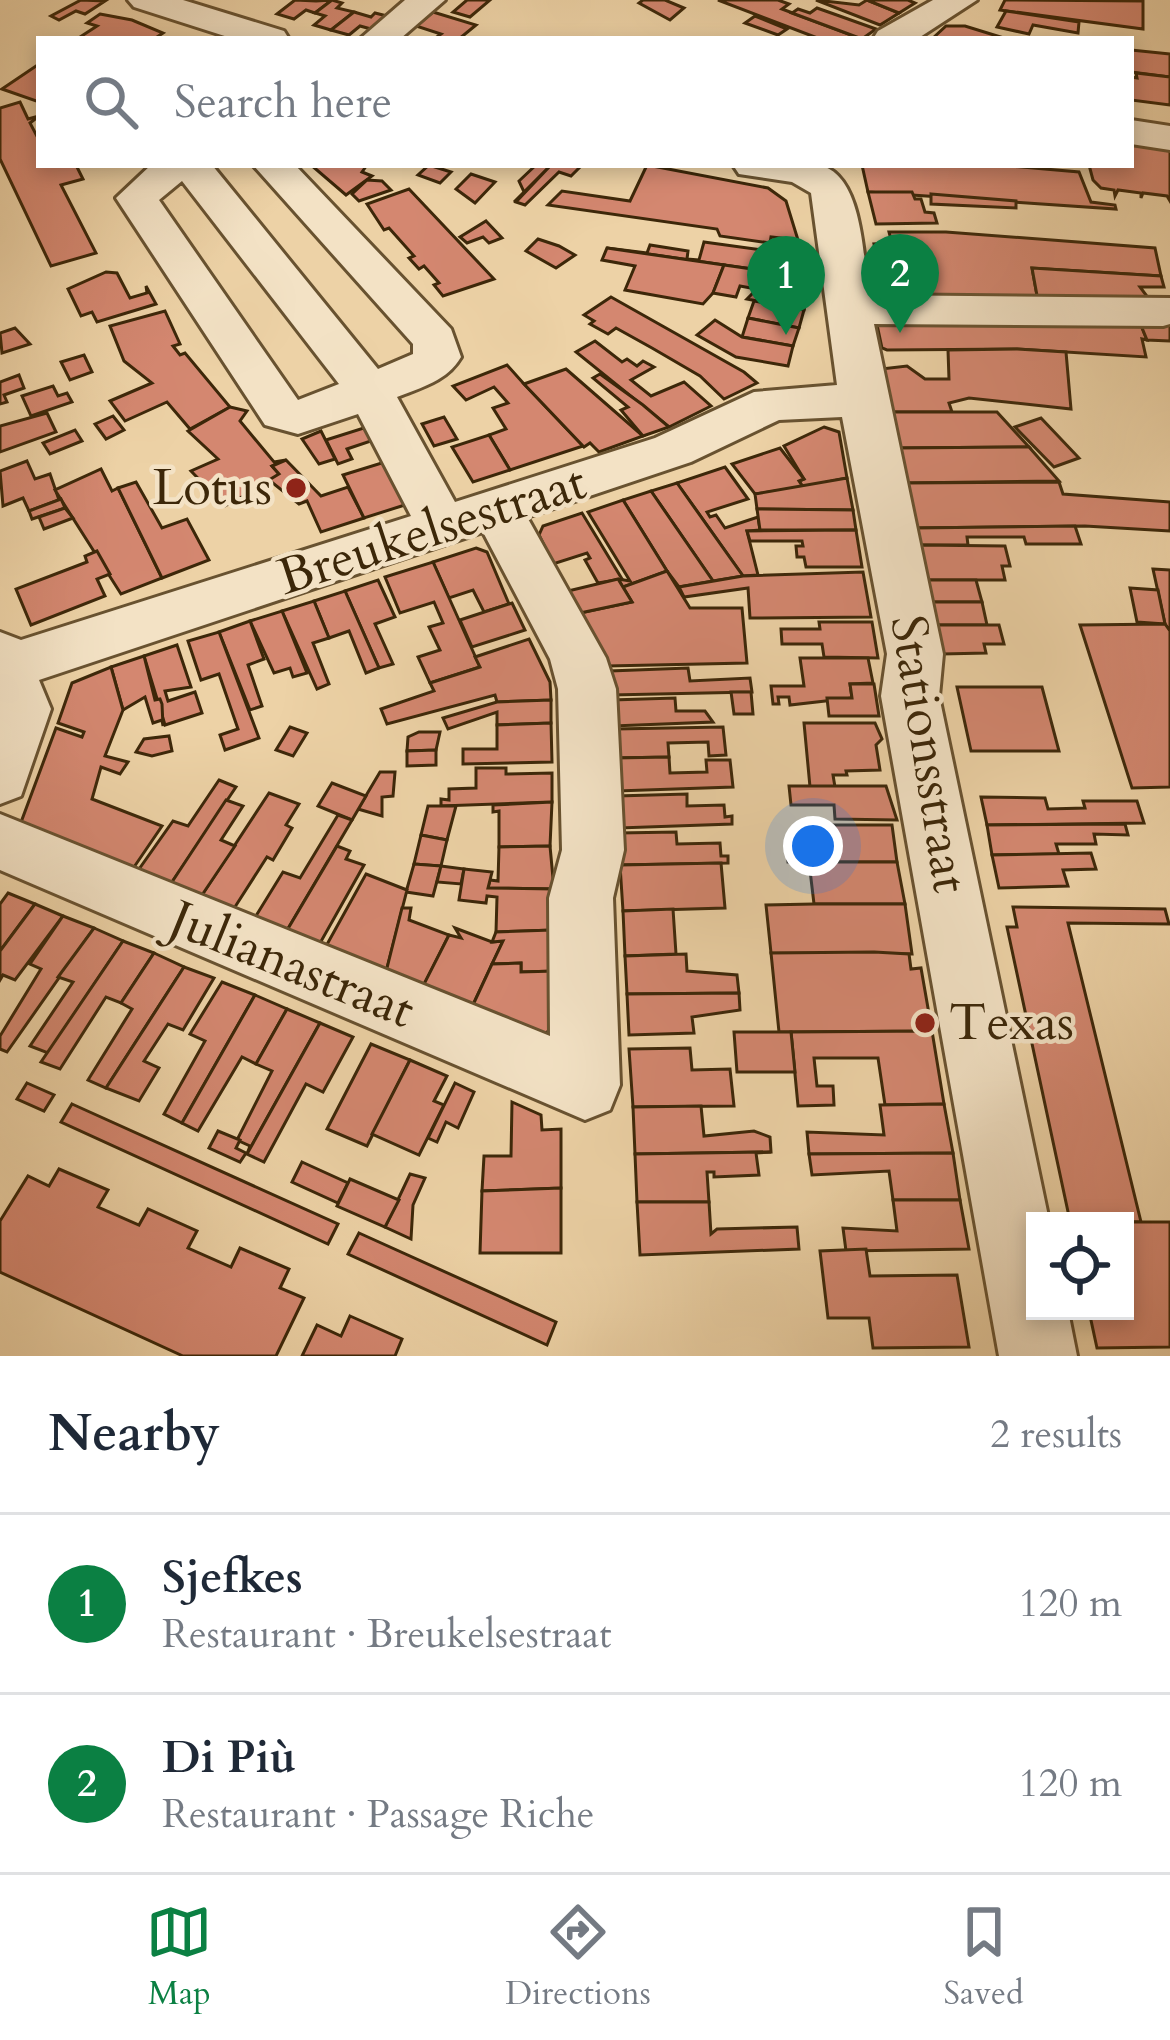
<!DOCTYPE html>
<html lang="en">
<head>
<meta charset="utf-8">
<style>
	body { margin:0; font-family:Cardo,serif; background:#f6f6f7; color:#1f2937 }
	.controls { position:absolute; right:36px; bottom:36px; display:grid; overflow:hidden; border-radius:0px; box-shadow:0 6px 18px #0003 }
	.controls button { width:108px; height:108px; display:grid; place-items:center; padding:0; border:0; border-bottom:3px solid #e0e1e3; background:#fff; color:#1f2937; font:60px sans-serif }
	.you { position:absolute; left:813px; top:846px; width:42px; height:42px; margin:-30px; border:9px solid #fff; border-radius:50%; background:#1a73e8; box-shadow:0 0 0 18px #1a73e833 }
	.badge { display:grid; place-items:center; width:78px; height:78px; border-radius:50%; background:#0b8043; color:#fff; font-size:39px; font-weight:700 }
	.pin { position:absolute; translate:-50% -99px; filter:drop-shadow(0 3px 6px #0008) }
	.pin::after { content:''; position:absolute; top:63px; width:42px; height:36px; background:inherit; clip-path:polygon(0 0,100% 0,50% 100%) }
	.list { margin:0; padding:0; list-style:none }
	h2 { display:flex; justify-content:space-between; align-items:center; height:156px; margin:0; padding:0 48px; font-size:51px }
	h2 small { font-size:39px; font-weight:400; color:#747a83 }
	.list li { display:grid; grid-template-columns:78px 1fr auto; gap:36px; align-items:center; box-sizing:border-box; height:180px; padding:0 48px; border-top:3px solid #e0e1e3 }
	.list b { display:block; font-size:45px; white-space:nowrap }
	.list p { margin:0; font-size:39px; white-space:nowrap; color:#747a83 }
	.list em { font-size:39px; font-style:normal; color:#747a83 }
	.icon { flex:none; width:66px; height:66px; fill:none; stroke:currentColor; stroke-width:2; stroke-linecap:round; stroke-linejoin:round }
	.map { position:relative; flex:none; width:1170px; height:1356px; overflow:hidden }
	.search { position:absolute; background:#fff; box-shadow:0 6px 18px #0003; left:36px; right:36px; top:36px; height:132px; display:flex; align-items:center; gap:30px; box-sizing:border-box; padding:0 42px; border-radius:0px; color:#747a83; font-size:45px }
	.sheet { height:516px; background:#fff }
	nav { display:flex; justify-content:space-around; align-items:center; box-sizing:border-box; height:168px; border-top:3px solid #e0e1e3; background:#fff; font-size:33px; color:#747a83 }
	nav a { display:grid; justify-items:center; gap:6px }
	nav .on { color:#0b8043 }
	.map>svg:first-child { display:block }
	.building { fill:#d48770; stroke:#3c2709; stroke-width:3 }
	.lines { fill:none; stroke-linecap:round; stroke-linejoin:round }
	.minor-casing { stroke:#685230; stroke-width:6 }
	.minor { fill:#f3e2c5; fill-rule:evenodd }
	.poi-dot { fill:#8f2418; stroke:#f3e2c5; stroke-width:4.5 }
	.labels { text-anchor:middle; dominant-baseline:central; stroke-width:9; stroke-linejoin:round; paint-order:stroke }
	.poi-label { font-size:51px; fill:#3c2709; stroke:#f3e2c5; text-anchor:end }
	.street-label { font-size:51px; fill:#3c2709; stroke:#f3e2c5 }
</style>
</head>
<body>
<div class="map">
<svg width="1170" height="1356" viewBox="0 0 1170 1356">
	<rect width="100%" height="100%" fill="#edd2a6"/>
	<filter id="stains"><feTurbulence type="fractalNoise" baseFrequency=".00167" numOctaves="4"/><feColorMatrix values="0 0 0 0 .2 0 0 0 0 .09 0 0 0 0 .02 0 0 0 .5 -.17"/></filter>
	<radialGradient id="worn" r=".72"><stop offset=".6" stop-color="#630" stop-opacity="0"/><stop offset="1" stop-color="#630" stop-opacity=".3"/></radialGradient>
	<g class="building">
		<polygon points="81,0 105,1 85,14 76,11 59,20 51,16"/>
		<polygon points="295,0 316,1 332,0 315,13 306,10 294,19 277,14"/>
		<polygon points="332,0 342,3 337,8 354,12 331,30 314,25 325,16 315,13"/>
		<polygon points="467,0 490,0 470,17 453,12"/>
		<polygon points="643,0 665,0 684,8 670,20 639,3"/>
		<polygon points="718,0 778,0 789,4 782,9 862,39 820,39"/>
		<polygon points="816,0 859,5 867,0 899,13 880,25"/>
		<polygon points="867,0 908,0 915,3 899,13"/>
		<polygon points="1005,0 1143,1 1143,29 1000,10"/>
		<polygon points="817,8 834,14 876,29 862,39 792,13 798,9 810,13"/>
		<polygon points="1006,11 1079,22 1078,33 1033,25 1029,34 997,27"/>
		<polygon points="354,12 371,17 375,13 387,16 371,29 360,26 349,35 331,30"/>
		<polygon points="433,12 476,25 459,39 434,39 441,34 416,26"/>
		<polygon points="100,14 132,20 163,33 154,39 77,39 97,26 87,23"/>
		<polygon points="755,16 787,29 778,35 745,23"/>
		<polygon points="946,26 965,26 1007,39 932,39"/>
		<polygon points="1131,50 1170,54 1170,77 1131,72"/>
		<polygon points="39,64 39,102 2,89"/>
		<polygon points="1136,73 1170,77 1170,105 1131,100 1131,77 1137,78"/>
		<polygon points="20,102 28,119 39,116 30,123 39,140 39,165 76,165 83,179 61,185 96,253 51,266 0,159 0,108"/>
		<polygon points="1131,137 1170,144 1170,201 1167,196 1143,193 1141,198 1141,193 1118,190 1115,196 1114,190 1101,188 1093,180 1089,165 1131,165"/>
		<polygon points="311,165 367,165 362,172 372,176 346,195"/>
		<polygon points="429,165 435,167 451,172 440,183 418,175"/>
		<polygon points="536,165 551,165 514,202 524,192 519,181"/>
		<polygon points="551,165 582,165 571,176 559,172 525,205 516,202"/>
		<polygon points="647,165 768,188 786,201 798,240 771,237 770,243 720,236 717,229 548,205 562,191 630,201"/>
		<polygon points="862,165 999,165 1079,172 1091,202 1115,205 1116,209 868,192"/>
		<polygon points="471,174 495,182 475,203 456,189"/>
		<polygon points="367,180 382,181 391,190 359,201 352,194"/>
		<polygon points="409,189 494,279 443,296 434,285 439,283 424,266 419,269 409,258 414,256 389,228 384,230 367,204"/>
		<polygon points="868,192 912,192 915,199 921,199 925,212 934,213 937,223 876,224"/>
		<polygon points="931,194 1016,201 1016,208 931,204"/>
		<polygon points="486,221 502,238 489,243 483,237 467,243 460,237"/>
		<polygon points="889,232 946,232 1155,248 1161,276 1032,268 1038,301 888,302 874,244 892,243"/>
		<polygon points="538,239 559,246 575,255 556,268 526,251"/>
		<polygon points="704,242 805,256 808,277 607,248 647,253 650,245 688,251 687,259 699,260"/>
		<polygon points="607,248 648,254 724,265 713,293 703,304 625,290 635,266 602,260"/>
		<polygon points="724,265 781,273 780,281 809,286 804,310 747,299 753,293 771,297 772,292 740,286 736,297 713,293"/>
		<polygon points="1032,268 1161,276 1164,287 1140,287 1152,303 1038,301"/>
		<polygon points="106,272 117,273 130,298 147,293 146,286 156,304 97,322 92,312 81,316 68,289"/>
		<polygon points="611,297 744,372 757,383 724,399 700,376 652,348 616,328 608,334 590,324 594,321 584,315"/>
		<polygon points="754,301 804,310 799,328 748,318"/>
		<polygon points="165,311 180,344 173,346 180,355 185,353 230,407 190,429 167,402 125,421 110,401 152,383 124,361 110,326"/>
		<polygon points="748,318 799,328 793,346 742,337"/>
		<polygon points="1138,318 1147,340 1142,339 1146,357 1017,349 887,350 882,348 876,320"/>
		<polygon points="1138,318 1170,321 1170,341 1147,340"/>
		<polygon points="715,320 742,337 793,346 788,366 736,357 697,335"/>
		<polygon points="15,328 30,344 2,353 0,333"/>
		<polygon points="595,341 622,362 627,359 637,366 643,361 654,367 631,380 651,396 684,382 711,406 669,427 576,352"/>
		<polygon points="1017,349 1066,352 1071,409 969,398 949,403 952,412 890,412 881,369 907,366 925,379 949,379 948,350"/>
		<polygon points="84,355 92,372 70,380 61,362"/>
		<polygon points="507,365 524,384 583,446 510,470 489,435 506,429 493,408 508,403 494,387 466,400 453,386"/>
		<polygon points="566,369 643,436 599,452 590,443 584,447 524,384"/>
		<polygon points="600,374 643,405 669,427 643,436 621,410 628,407 593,378"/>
		<polygon points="19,375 24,388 4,395 7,402 0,404 0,382"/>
		<polygon points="53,386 58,396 67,393 72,402 31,416 22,396"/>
		<polygon points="230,407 247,411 240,421 274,462 286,460 272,466 279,474 271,481 225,506 191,471 218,459 188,431"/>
		<polygon points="890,412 997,412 1029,447 897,448"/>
		<polygon points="47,413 56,432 0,452 0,426"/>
		<polygon points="113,416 124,430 106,439 95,424"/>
		<polygon points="444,417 457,439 434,446 422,424"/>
		<polygon points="1041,418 1079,458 1054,467 1015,427"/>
		<polygon points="370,426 377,439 347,449 352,459 338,464 326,440"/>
		<polygon points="824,427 839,432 847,478 803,487 799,481 804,479 784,446"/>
		<polygon points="75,430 82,441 50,454 43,443"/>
		<polygon points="321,431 335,459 319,464 302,439"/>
		<polygon points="489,435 510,470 473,482 452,447"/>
		<polygon points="1029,447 1059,481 905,483 897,448"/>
		<polygon points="780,448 804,479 799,481 803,487 755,494 732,464"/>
		<polygon points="286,460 321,496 348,487 364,518 321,532 307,501 299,504 269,480 279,474 272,466"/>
		<polygon points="27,461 35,479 50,474 59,500 29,511 23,498 3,506 0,471"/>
		<polygon points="388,461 411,503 364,518 343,475"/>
		<polygon points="725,467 748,499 707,512 710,517 716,515 725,528 758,517 760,530 747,531 758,575 743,576 677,483"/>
		<polygon points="101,469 112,491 118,488 162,578 121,594 55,490"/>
		<polygon points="847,478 853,510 757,509 755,494"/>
		<polygon points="136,482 162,528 187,519 209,560 162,578 118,488"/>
		<polygon points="1059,482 1063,494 1170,502 1170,531 1085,526 915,528 905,483"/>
		<polygon points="677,483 743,576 713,581 651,491"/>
		<polygon points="651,491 713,581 679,587 667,571 623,500"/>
		<polygon points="61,499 65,508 32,519 29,511"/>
		<polygon points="623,500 667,571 623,587 618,579 630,581 588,512"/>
		<polygon points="65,508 73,518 44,529 39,517"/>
		<polygon points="757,509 853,510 856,530 760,530"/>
		<polygon points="582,513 622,579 598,583 585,560 590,558 587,553 553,564 539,535 543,526"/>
		<polygon points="1075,526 1081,544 1026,544 1024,537 967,537 968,545 918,545 915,528"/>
		<polygon points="856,530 862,567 806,567 804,557 797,557 796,546 803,546 802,541 750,541 747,531"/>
		<polygon points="918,545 1005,546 1010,566 1002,566 1005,580 926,580"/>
		<polygon points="476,548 487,552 509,604 484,612 473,590 449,598 433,562"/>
		<polygon points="97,551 110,574 97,579 105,596 31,625 16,589 87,562 85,556"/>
		<polygon points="433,562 480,667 430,683 418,657 440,650 429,627 443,623 434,602 400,613 385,577"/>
		<polygon points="1153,569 1170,570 1170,631 1165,624"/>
		<polygon points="667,571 690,608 742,608 747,663 607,666 580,613 632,602 623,587"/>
		<polygon points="863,572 871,617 750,618 748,588 684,597 679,587 743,576"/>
		<polygon points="618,579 632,602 580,613 568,591"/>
		<polygon points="378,580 395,617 375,624 393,664 379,668 345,591"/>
		<polygon points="926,580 976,580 982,602 930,602"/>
		<polygon points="1130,588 1158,590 1165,624 1137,622"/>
		<polygon points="345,591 379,668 366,673 349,631 329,638 314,601"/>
		<polygon points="314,601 329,638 313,643 329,684 317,689 282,611"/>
		<polygon points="930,602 982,602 987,625 935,625"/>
		<polygon points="512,603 525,630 472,647 460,620"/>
		<polygon points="282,611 307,673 293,677 290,668 274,673 250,621"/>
		<polygon points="250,621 264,659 248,665 262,706 250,710 219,632"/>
		<polygon points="819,622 872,622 878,658 824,657 822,644 782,644 781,629 820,629"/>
		<polygon points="1165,624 1170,631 1170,787 1132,788 1080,625"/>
		<polygon points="935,625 999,625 1004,644 984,644 986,653 942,654"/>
		<polygon points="219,632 259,738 225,750 220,735 238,729 219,674 201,680 188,641"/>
		<polygon points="529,639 550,682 551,700 497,702 495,695 387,724 381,709 434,691 430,683 480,667 475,657"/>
		<polygon points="177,645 191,687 165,691 168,701 195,692 202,713 165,725 144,656"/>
		<polygon points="144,656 155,700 160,699 162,704 163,726 162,720 153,723 145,697 123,710 111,667"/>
		<polygon points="800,658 868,658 873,683 850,684 852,698 790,705 789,697 778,697 779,704 773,704 771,686 804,686"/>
		<polygon points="111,667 123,710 105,756 128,762 120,774 101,767 92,799 162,826 132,870 20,825 56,728 82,737 84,732 58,723 72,683"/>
		<polygon points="688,668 690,681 750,678 752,692 611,695 610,671"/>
		<polygon points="850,684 874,684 879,716 829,716 827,698 852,698"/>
		<polygon points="957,687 1042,687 1059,751 971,751"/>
		<polygon points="731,692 751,692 753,714 734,714"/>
		<polygon points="675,698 676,711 705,711 713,722 613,726 612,700"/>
		<polygon points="551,700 551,723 497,725 497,712 448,729 443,718 497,702"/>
		<polygon points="551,723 552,762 463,764 463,749 497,749 497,725"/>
		<polygon points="804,723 875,723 882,739 876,745 880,770 846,771 847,775 833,775 835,787 810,787"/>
		<polygon points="290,727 307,733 293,756 276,750"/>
		<polygon points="723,727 726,755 709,756 708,742 668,743 669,757 615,758 615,729"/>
		<polygon points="419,732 440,732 436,750 407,751 408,737"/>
		<polygon points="169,736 172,751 152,756 136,752 144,739"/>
		<polygon points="436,750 436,765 407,766 407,751"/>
		<polygon points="669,757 670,773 707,772 706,760 730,760 733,787 617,791 615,758"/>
		<polygon points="476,768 506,768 506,774 552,773 552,802 441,806 441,799 449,800 449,789 476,788"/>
		<polygon points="380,772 395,772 393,796 382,797 382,816 358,809"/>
		<polygon points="219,780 236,787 170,885 137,872 173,821 188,826"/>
		<polygon points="332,783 366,796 352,820 318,806"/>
		<polygon points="789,786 886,786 897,820 835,819 834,805 791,805"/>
		<polygon points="269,793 299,804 286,825 292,828 273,860 267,857 233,910 200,898"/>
		<polygon points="687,794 687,806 724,805 725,817 732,816 732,824 619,828 617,796"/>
		<polygon points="981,797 1045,798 1048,809 1085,808 1083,801 1137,801 1144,823 987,825"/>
		<polygon points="226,800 243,806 221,840 235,846 200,898 170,885"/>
		<polygon points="552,802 550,846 499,847 499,811 493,812 493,805"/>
		<polygon points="428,806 456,806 447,840 421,835"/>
		<polygon points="338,815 352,820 286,932 254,919 283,872 300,878"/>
		<polygon points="1125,824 1128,835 1094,834 1096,844 1056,844 1059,854 992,855 987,825"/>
		<polygon points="823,825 892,825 897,862 788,862 786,841 825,841"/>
		<polygon points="676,832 677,844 720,843 721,856 728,856 728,863 620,865 619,833"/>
		<polygon points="421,835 447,840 441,866 414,864"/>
		<polygon points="337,846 350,851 346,859 364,865 319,945 286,932"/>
		<polygon points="550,846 554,889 488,888 490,880 498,881 499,847"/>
		<polygon points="1091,853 1096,869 1063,870 1068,886 999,888 992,855"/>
		<polygon points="809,862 897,862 905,904 814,904"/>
		<polygon points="721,863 725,908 623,911 620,865"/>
		<polygon points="414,864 441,866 433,896 406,892"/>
		<polygon points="441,866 464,869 461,884 437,882"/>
		<polygon points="464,869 492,872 488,888 554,889 555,930 496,932 497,897 487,896 486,903 459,900"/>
		<polygon points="366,874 407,890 386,972 325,948"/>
		<polygon points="8,893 35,904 0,951 0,904"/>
		<polygon points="35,904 63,916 15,980 3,975 0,980 0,951"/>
		<polygon points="814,904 905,904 912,954 771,953 766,905"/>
		<polygon points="1013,907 1165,909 1169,924 1068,923 1141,1222 1070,1221 1007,927 1017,927"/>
		<polygon points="402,908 411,908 409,920 449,935 423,987 386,972"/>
		<polygon points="673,909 676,954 625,956 623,911"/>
		<polygon points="63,916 94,928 7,1052 0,1049 0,1036 41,969 30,964"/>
		<polygon points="94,928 123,941 48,1053 30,1046 73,982 58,977"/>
		<polygon points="455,928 492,942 503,941 472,1007 424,984 449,935 461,938"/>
		<polygon points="552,930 556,971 521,972 521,963 492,964 503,941 492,942 496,932"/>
		<polygon points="123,941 154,953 121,1003 106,997 60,1069 41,1062"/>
		<polygon points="874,952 909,954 911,969 921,968 932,1031 779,1032 771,953"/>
		<polygon points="154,953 184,967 106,1088 88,1080 132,1009 121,1003"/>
		<polygon points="686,954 687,971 737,975 739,993 627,994 625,956"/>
		<polygon points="521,963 521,972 556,971 557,1026 542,1035 472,1007 492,964"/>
		<polygon points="184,967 214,978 183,1030 168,1024 144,1061 159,1068 139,1101 106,1088"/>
		<polygon points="222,982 255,995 182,1123 164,1114 205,1041 190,1034"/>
		<polygon points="739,993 740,1010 692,1017 694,1033 629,1035 627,994"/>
		<polygon points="255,995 287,1009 256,1064 242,1057 198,1131 182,1123"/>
		<polygon points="287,1009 320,1023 247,1154 250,1146 237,1140 272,1071 256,1064"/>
		<polygon points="320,1023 353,1037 323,1092 306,1084 264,1162 247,1154"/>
		<polygon points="932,1031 944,1104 885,1105 878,1058 814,1058 817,1086 833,1086 834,1105 798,1106 791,1032"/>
		<polygon points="734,1032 791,1032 795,1072 737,1072"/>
		<polygon points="371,1044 410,1060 367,1146 327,1129"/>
		<polygon points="690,1048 692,1070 730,1069 734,1106 633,1107 629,1049"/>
		<polygon points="410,1060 447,1076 434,1101 444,1105 419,1155 372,1134"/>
		<polygon points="27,1083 54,1095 44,1111 17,1099"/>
		<polygon points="455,1083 474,1092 458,1128 446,1122 437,1142 428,1138"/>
		<polygon points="512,1102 541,1115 542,1130 561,1129 561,1188 482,1191 484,1156 511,1156"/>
		<polygon points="72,1104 338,1224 328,1244 61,1122"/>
		<polygon points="944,1104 953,1153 809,1154 807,1132 884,1135 880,1105"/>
		<polygon points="701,1106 704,1136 754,1131 770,1137 771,1152 635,1154 633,1107"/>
		<polygon points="218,1131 240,1140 236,1148 246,1153 240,1162 209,1148"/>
		<polygon points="771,1152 756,1153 759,1175 714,1177 714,1172 707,1172 709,1202 637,1202 635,1154"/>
		<polygon points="953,1153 960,1200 893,1200 889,1171 812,1175 809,1154"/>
		<polygon points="302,1162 348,1183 338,1203 292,1182"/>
		<polygon points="59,1169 108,1190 98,1207 139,1225 148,1209 197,1231 188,1248 231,1267 240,1248 289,1269 280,1288 304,1298 276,1356 183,1356 0,1272 0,1221 28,1176 49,1186"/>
		<polygon points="410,1174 425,1178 413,1205 411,1239 385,1227"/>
		<polygon points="350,1179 399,1200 385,1227 337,1206"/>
		<polygon points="561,1188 561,1253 480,1253 482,1191"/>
		<polygon points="893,1200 960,1200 969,1249 846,1251 843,1228 897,1231"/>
		<polygon points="637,1202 709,1202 711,1234 717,1229 797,1227 799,1249 640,1255"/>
		<polygon points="1125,1222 1170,1222 1170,1347 1097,1348 1089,1311 1125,1311"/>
		<polygon points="359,1233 556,1322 547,1345 348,1254"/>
		<polygon points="866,1249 870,1276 957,1275 969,1347 873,1348 869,1318 828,1318 820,1251"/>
		<polygon points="350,1316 402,1339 395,1356 302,1356 317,1325 341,1336"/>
	</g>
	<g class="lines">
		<g class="minor-casing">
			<g id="minor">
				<polygon points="128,0 183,0 284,31 289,39 234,39 134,7"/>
				<polygon points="405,0 445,0 400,39 360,39"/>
				<polygon points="933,0 977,0 917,39 873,39 878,31"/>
				<polygon points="1131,120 1170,126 1170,150 1131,144"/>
				<path d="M151,165h61l166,204 35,-15v-10l-160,-179h42l156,164 10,28c-14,24 -39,30 -64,40l58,105 200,-64 99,-46 83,-7 -26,-192 -19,-11 -53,-8 -6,-9c27,0 57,-3 84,0 46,6 46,93 52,130l301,3v26l-7,2 -289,-2 69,330 -4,42 110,525h-14v90h33l9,45h-78l-118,-660 6,-42 -45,-237 -63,3 -88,42 -164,55 79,141 10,31 8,161 -11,48 7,187 -10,25 -25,10 -585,-250v-56l550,222 -1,-138 13,-48 -4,-161 -8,-30 -67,-127 -444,148 12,29 -30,87 -21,8v-172l21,8 390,-124 -53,-102 -60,20 -33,-9 -149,-227zM182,181l157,203 -41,16 -139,-200z"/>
			</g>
		</g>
		<use href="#minor" class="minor"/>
	</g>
	<g class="poi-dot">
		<circle cx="296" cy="488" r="12"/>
		<circle cx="925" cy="1023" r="12"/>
	</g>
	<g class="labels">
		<g class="poi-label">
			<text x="272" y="488">Lotus</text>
			<text x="949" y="1023" text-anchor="start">Texas</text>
		</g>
		<g class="street-label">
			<text transform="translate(432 530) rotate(-18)">Breukelsestraat</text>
			<text transform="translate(929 754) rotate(81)">Stationsstraat</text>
			<text transform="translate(292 965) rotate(22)">Julianastraat</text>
		</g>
	</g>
	<rect width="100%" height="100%" filter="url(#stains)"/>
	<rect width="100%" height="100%" fill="url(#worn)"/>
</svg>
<div class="controls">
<button><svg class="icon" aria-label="locate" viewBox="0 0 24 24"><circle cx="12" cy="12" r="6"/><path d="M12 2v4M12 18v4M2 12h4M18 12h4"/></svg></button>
</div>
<div class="you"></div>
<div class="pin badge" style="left:786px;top:335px">1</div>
<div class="pin badge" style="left:900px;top:333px">2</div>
<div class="search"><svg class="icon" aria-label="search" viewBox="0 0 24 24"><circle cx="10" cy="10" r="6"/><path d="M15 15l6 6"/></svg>Search here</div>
</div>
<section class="sheet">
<h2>Nearby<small>2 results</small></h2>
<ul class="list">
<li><span class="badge">1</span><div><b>Sjefkes</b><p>Restaurant · Breukelsestraat</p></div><em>120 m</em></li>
<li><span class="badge">2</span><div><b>Di Più</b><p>Restaurant · Passage Riche</p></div><em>120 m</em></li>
</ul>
</section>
<nav>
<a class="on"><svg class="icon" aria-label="map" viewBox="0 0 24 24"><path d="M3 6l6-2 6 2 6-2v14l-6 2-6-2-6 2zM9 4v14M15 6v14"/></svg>Map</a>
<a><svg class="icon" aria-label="directions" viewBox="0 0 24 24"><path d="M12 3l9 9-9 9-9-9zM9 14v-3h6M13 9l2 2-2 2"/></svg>Directions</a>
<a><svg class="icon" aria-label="saved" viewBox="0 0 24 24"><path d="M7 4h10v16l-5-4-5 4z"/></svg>Saved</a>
</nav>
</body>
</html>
